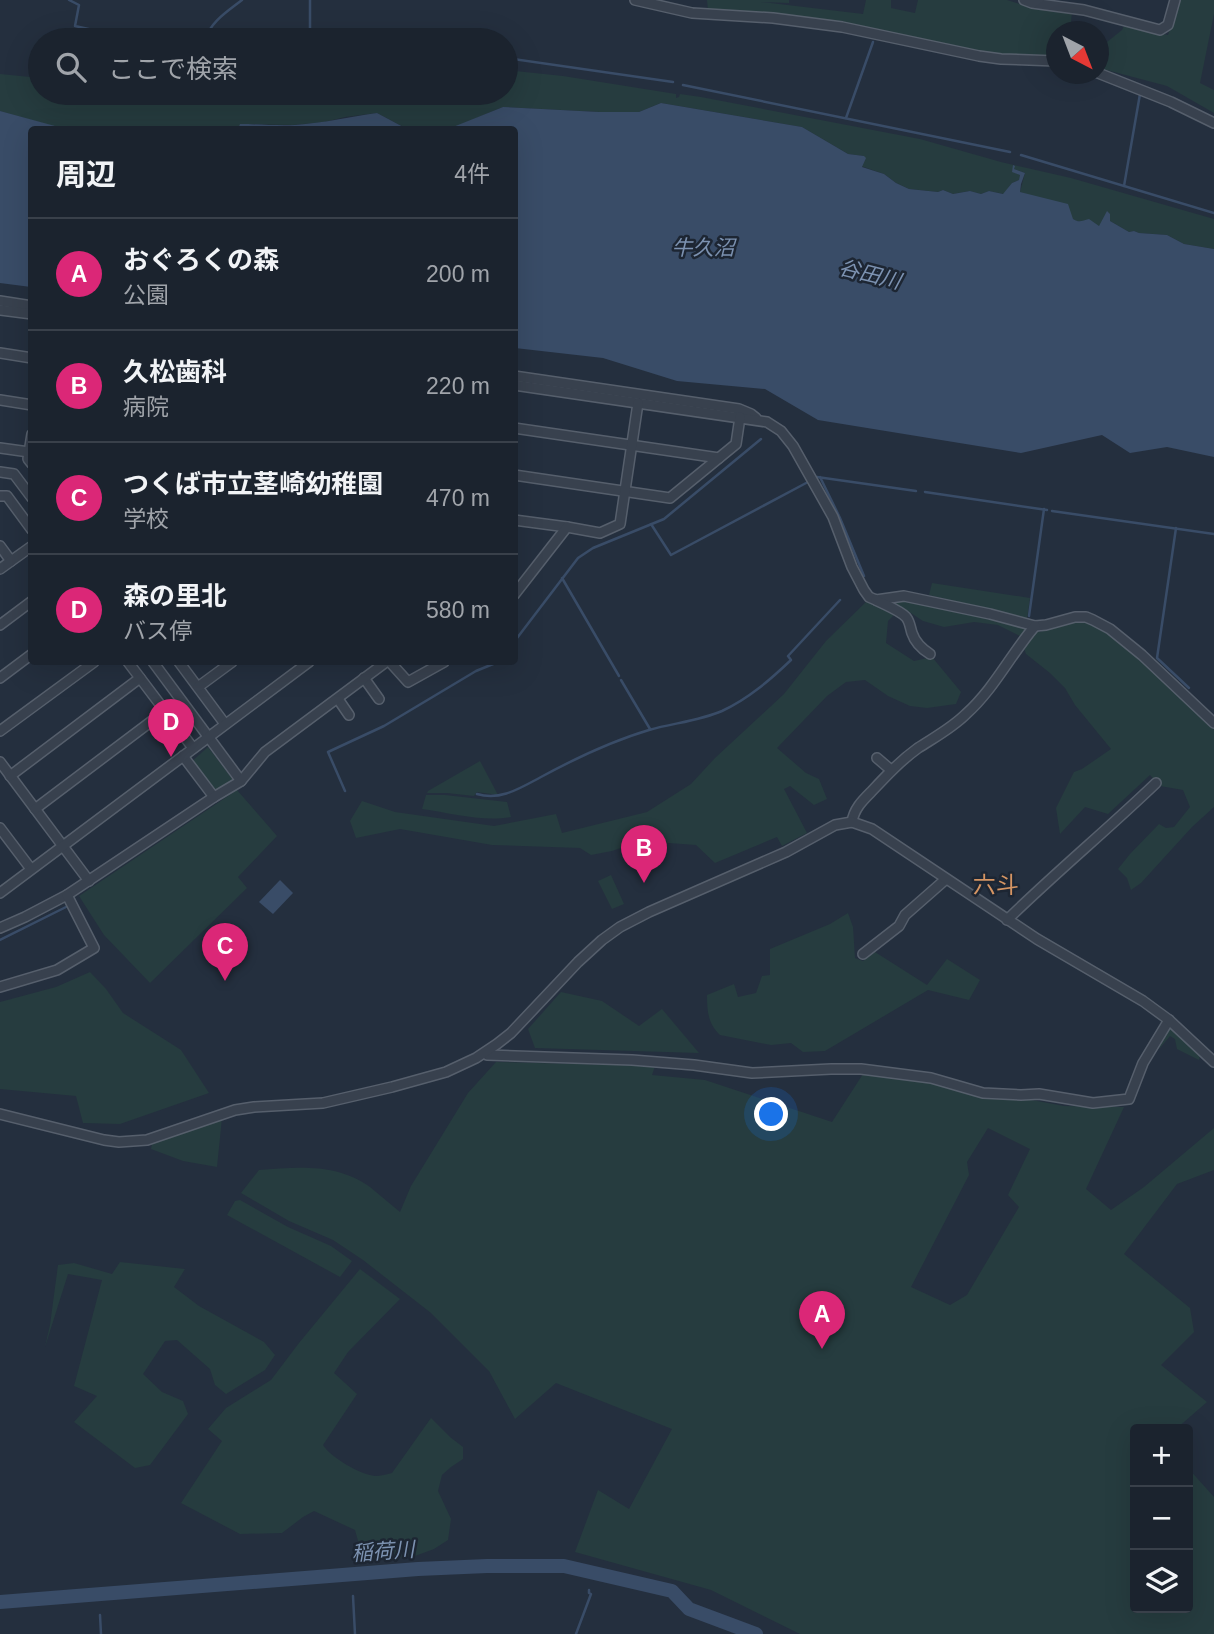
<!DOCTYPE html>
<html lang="ja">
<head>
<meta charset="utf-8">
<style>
	body { margin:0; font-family:Arial,"Noto Sans JP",sans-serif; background:#242b36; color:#f1f3f6 }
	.controls { position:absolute; right:21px; bottom:21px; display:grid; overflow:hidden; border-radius:7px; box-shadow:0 7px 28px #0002 }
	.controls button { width:63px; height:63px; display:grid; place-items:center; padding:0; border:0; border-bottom:2px solid #39404a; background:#1b232e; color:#f1f3f6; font:35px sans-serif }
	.compass { position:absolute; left:1046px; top:21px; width:63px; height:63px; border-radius:50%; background:#1b232e; box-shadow:0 7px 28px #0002; rotate:138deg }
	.you { position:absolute; left:772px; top:1115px; width:24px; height:24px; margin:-18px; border:5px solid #fff; border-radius:50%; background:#1a73e8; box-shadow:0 0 0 10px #1a73e833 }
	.badge { display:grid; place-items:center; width:46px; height:46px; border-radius:50%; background:#db2777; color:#fff; font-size:23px; font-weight:700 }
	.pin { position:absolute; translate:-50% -58px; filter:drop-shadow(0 2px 4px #0008) }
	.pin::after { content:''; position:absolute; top:37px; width:24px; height:21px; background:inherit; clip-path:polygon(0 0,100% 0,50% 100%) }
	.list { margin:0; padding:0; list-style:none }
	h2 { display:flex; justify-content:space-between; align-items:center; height:91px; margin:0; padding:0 28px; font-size:30px }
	h2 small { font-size:23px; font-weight:400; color:#a0a4aa }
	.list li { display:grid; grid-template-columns:46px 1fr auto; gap:21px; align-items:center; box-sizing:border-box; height:112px; padding:0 28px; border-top:2px solid #39404a }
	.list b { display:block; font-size:26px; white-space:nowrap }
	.list p { margin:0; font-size:23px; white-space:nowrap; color:#a0a4aa }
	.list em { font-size:23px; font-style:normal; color:#a0a4aa }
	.icon { flex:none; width:38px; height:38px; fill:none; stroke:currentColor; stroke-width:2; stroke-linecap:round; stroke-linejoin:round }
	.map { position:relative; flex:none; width:1214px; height:1634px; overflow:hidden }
	.search { position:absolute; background:#1b232e; box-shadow:0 7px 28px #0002; left:28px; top:28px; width:490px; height:77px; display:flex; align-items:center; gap:18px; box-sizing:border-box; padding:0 24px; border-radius:38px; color:#a0a4aa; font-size:26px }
	.panel { position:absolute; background:#1b232e; box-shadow:0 7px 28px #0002; left:28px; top:126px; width:490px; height:539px; border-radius:7px }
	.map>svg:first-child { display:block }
	.green { fill:#263c3f; fill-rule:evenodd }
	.water { fill:#394c67 }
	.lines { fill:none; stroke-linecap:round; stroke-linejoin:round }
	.stream { stroke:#394c67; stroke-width:2.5 }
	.river { stroke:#394c67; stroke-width:14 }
	.minor-casing { stroke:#565f6c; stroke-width:12 }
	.minor { stroke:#38414e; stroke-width:9 }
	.labels { text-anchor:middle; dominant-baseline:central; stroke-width:5; stroke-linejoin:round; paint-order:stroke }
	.water-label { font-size:21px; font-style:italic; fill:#7c92b1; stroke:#1d2633 }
	.quarter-label { font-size:23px; fill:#d59563; stroke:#1d2633 }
</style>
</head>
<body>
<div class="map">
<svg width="1214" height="1634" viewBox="0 0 1214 1634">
	<rect width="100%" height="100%" fill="#242f3e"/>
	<g class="green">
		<polygon points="707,0 789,0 789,3 761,2 863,14 866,0 891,0 891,8 915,13 918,0 1007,0 1029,7 1072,11 1071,23 1087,31 1056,32 1056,58 1001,57 845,24 708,10"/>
		<polygon points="1180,0 1214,0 1214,14 1200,83 1214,90 1214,113 1167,86 1099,68 1098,38 1107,42 1122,30 1124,26 1168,35"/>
		<polygon points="506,70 563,76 676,94 676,98 679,97 680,94 701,97 920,139 1001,162 1071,178 1214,219 1214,249 1184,244 1167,235 1139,233 1134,231 1129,232 1105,218 1099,227 1086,220 1082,222 1076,221 1029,195 1020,192 1025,173 1014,169 1012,171 1020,175 1019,180 1012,183 1004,194 989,191 981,194 970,191 953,194 943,190 938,192 909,189 896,183 884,174 861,166 864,156 848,154 802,127 661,103 639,112 599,112 503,107 448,130 407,129 377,113 345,117 325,122 293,125 241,124 238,129 66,130 0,111 0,74 40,78 40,93 100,93 109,95 190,99 208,93 506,93"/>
		<polygon points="932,583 1030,598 1027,619 929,595"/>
		<polygon points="904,599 1026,627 1040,632 1071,620 1087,621 1112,635 1151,668 1214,727 1214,807 1192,827 1141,883 1131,890 1127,878 1118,869 1130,854 1159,824 1166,828 1174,827 1190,807 1183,790 1160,786 1150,775 1108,814 1085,807 1060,834 1056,808 1074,772 1082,769 1111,749 1075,705 1065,688 1050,673 1026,654 1020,636 998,625 974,622 944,627 923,621 902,607 888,621 886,643 914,661 932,657 961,692 956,704 927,708 910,706 888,696 865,680 846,682 827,696 777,748 806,773 819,779 827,799 814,805 790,786 784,789 807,833 782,846 777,837 715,863 696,845 641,841 612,851 591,855 580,848 492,845 400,829 356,838 350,821 362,801 395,812 494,826 556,814 562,833 647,812 691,784 715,758 784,694 826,641 868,600"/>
		<polygon points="208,747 233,780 213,793 190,763"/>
		<polygon points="480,761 498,795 477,792 474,796 447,793 427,793 428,791"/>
		<polygon points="237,790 277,836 238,877 247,888 150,983 104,935 79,896"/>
		<path d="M426,795h19l62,7 4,15c-29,5 -60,-4 -89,-8z"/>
		<polygon points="611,875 624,904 612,909 598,881"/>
		<path d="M848,913l5,14 2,31 8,3 12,-9 52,33 20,-26 33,21 -11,20 -41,-10 -103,61 -22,1 -12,-9 -20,2 -51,-10c-12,-11 -13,-24 -13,-40l27,-11 4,13 18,-4 6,-17 8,-1v-26l60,-25z"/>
		<polygon points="90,972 106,989 123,1013 181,1050 209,1093 120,1124 83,1123 76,1096 0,1089 0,1002 56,987"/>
		<polygon points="561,992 602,1001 639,1026 662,1009 699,1053 535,1048 528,1029"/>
		<polygon points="1168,1028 1170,1028 1200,1056 1199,1060 1177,1049 1175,1039 1170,1036 1160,1048 1157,1046"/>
		<path d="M496,1062l159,4 -3,9 53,5 127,42 31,-48 80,9 121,23 60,1 -38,82 25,21 33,-23 70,-59v42l-37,14 -53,70 66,54 4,24 -33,33 46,37 -31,27h-41v179h53v-140l26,29v137h-414l-89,-44 -136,-38 23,-62 31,19 43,-80 -116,-46 -41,36 -26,-48 -58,-58 -68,-53 -30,-20 -44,-19 -48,-28 18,-23c38,-3 78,-7 111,17 10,8 20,17 30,25l11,-26 57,-93zM988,1128l42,21 -22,46 11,12 -52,88 -17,10 -39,-18 58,-112 -2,-13z"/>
		<path d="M222,1118l-5,49 -34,-6 -32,-12 1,-5c24,-8 46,-19 70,-26z"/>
		<polygon points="240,1200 288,1227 331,1246 352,1261 340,1277 227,1215 235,1201"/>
		<polygon points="120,1262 185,1269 174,1287 199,1306 264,1342 275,1355 265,1370 226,1394 215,1385 210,1369 177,1340 165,1341 143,1374 162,1392 183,1401 188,1414 150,1465 135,1468 74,1422 97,1396 74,1386 102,1280 68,1274 45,1347 50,1325 58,1265 74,1263 112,1274"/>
		<path d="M360,1269l40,30 -52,53 -14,21 23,21 -34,51c7,12 38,30 52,31 6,0 12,-2 17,-3l39,-55 19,19 13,10v12l-12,8 -9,8 -4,16 13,28 -3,21 -14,9 -19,7 -36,4 -17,-5 -7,-25 -41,-19 -11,6 -21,16 -42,1 -59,-31 41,-62 -14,-12 18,-21 45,-28 28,-37z"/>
	</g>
	<g class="water">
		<path d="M661,103l141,24 46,27 16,2 2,2 -4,9 22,7 12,9 13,6 29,3 5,-2 10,4 17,-3 11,3 8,-3 14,3 9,-11 7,-3 1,-5 -8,-3 1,-7 2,1 -1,3 11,4 -4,11 -1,8 48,12 5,15c6,4 9,2 16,0l10,7 8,-15 3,3v7l19,11 5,-1 5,2 28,2 17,9 30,5v208l-47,-10 -37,6 -28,-18 -81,18 -203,-33 -53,-31 -88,-8 -74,-23 -88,-10 -1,-218 -66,-1 55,-22 96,5h40z"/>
		<polygon points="0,111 66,129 32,130 31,287 0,283"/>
		<path d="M377,113l30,16h-169l2,-5c18,0 37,2 55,1 28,-2 54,-8 82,-12z"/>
		<polygon points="280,880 293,893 273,914 259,902"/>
	</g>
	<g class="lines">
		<g class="stream">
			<polyline points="69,0 79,5 75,26 133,39 133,40"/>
			<path d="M205,40c5,-18 23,-29 37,-40"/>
			<polyline points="310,40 310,0"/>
			<polyline points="506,58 673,82"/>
			<polyline points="683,85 1010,152"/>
			<polyline points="846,118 873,42"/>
			<polyline points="1021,155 1214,213"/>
			<polyline points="1124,186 1140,94"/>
			<polyline points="817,477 916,491"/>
			<polyline points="820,477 840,518 864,576"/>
			<polyline points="925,492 1047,510"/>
			<polyline points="1052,511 1214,534"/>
			<polyline points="651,524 671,555 808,482"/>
			<polyline points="1176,528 1157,658 1189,688"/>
			<polyline points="562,578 619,676"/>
			<polyline points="1029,616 1044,509"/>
			<polyline points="514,642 578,558 593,548 664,519 761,439"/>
			<polyline points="621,680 650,729"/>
			<polyline points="345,791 328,752 384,726 476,671 498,662"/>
			<path d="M477,794c24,7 43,-6 64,-17 35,-19 71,-36 108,-47 24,-7 50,-9 73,-19 26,-12 48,-31 69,-51l-3,-4 52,-56"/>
			<polyline points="0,940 66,907"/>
			<polyline points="353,1596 355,1634"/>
			<polyline points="100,1615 101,1634"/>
			<polyline points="576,1634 591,1594 589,1593 589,1590"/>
		</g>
		<polyline class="river" points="0,1602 418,1569 487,1566 564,1566 672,1591 689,1609 756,1634"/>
		<g class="minor-casing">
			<g id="minor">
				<polyline points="635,0 692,13 773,18 842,27 979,56 1001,59 1056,61"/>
				<polyline points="1024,0 1032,3 1084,10 1160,30 1168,25 1175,0"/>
				<polyline points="1098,73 1171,102 1214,123"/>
				<polyline points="0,301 32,306"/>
				<polyline points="0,310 32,314"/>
				<polyline points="0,353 32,358"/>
				<polyline points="514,376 739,409 751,414 756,418"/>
				<polyline points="514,385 767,422 781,431 793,446 833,517 852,567 864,590 869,597 876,600 904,596 990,614 1035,626 1046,625 1075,617 1086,617 1093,620 1110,629 1142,655 1214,723"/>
				<polyline points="0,400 32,405"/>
				<polyline points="514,428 719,458"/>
				<polyline points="32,434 28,459 32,464"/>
				<polyline points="0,448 29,452"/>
				<polyline points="0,472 14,474 32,498"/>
				<polyline points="514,475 670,498 736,444 740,417"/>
				<polyline points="0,496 7,496 32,530"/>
				<polyline points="514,520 567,527"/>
				<polyline points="0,546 11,561"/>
				<polyline points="0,569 32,546"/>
				<polyline points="514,595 567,527 600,533 620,524 638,403"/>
				<path d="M876,600c9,5 23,10 30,17 4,5 4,10 6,16 3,9 10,16 18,21"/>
				<polyline points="0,625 32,601"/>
				<polyline points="128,662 193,748"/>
				<polyline points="153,662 241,781"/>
				<polyline points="179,662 225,724"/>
				<polyline points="390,662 408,682 444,662"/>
				<polyline points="0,678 32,654"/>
				<polyline points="364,678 379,699"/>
				<polyline points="198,687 232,662"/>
				<polyline points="338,699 349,715"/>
				<polyline points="0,731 94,662"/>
				<polyline points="183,756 214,797"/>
				<polyline points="877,758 891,770"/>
				<polyline points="0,762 89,881"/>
				<polyline points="10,776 140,678"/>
				<polyline points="35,809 165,711"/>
				<path d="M852,822c2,-13 10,-21 19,-30 15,-16 29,-31 47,-44 17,-11 34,-20 48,-34 28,-25 45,-60 69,-88"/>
				<polyline points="0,828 31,869"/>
				<polyline points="0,893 309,662"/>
				<path d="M1007,920c48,-47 100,-90 149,-137"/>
				<polyline points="0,928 25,917 67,895 214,797 241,781 265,752 386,662"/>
				<polyline points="863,954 899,926 905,915 946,879"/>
				<polyline points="0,987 57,970 94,948 67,895"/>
				<polyline points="487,1055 632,1060 694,1065 752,1073 831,1069 861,1069 931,1078 983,1093 1021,1095 1039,1094 1093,1103 1129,1099 1143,1063 1169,1020"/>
				<polyline points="0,1114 104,1140 119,1142 147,1140 235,1110 254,1107 323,1103 392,1087 446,1072 476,1058 497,1044 511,1033 578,962 602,940 620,927 649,912 786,852 835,825 852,822 872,829 1037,939 1143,1001 1169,1020 1214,1062"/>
			</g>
		</g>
		<use href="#minor" class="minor"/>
	</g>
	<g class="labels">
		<g class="water-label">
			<text x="703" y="247">牛久沼</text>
			<text transform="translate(870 274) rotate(14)">谷田川</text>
			<text transform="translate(383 1551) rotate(-4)">稲荷川</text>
		</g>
		<g class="quarter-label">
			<text x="996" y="885">六斗</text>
		</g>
	</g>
</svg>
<div class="controls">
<button>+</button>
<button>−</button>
<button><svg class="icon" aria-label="layers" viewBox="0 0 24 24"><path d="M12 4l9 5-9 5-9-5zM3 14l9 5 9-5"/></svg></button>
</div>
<svg class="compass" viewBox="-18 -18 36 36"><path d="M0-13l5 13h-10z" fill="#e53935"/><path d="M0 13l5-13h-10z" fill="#a0a4aa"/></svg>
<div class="you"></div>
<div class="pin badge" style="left:822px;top:1349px">A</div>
<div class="pin badge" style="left:644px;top:883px">B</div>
<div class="pin badge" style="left:225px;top:981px">C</div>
<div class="pin badge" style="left:171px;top:757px">D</div>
<div class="search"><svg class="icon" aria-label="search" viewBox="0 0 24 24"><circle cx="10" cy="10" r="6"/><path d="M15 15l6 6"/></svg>ここで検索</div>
<section class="panel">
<h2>周辺<small>4件</small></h2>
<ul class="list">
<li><span class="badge">A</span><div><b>おぐろくの森</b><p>公園</p></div><em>200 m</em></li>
<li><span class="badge">B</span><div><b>久松歯科</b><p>病院</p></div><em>220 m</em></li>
<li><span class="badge">C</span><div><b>つくば市立茎崎幼稚園</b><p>学校</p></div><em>470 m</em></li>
<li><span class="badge">D</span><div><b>森の里北</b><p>バス停</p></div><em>580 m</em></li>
</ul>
</section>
</div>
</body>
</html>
